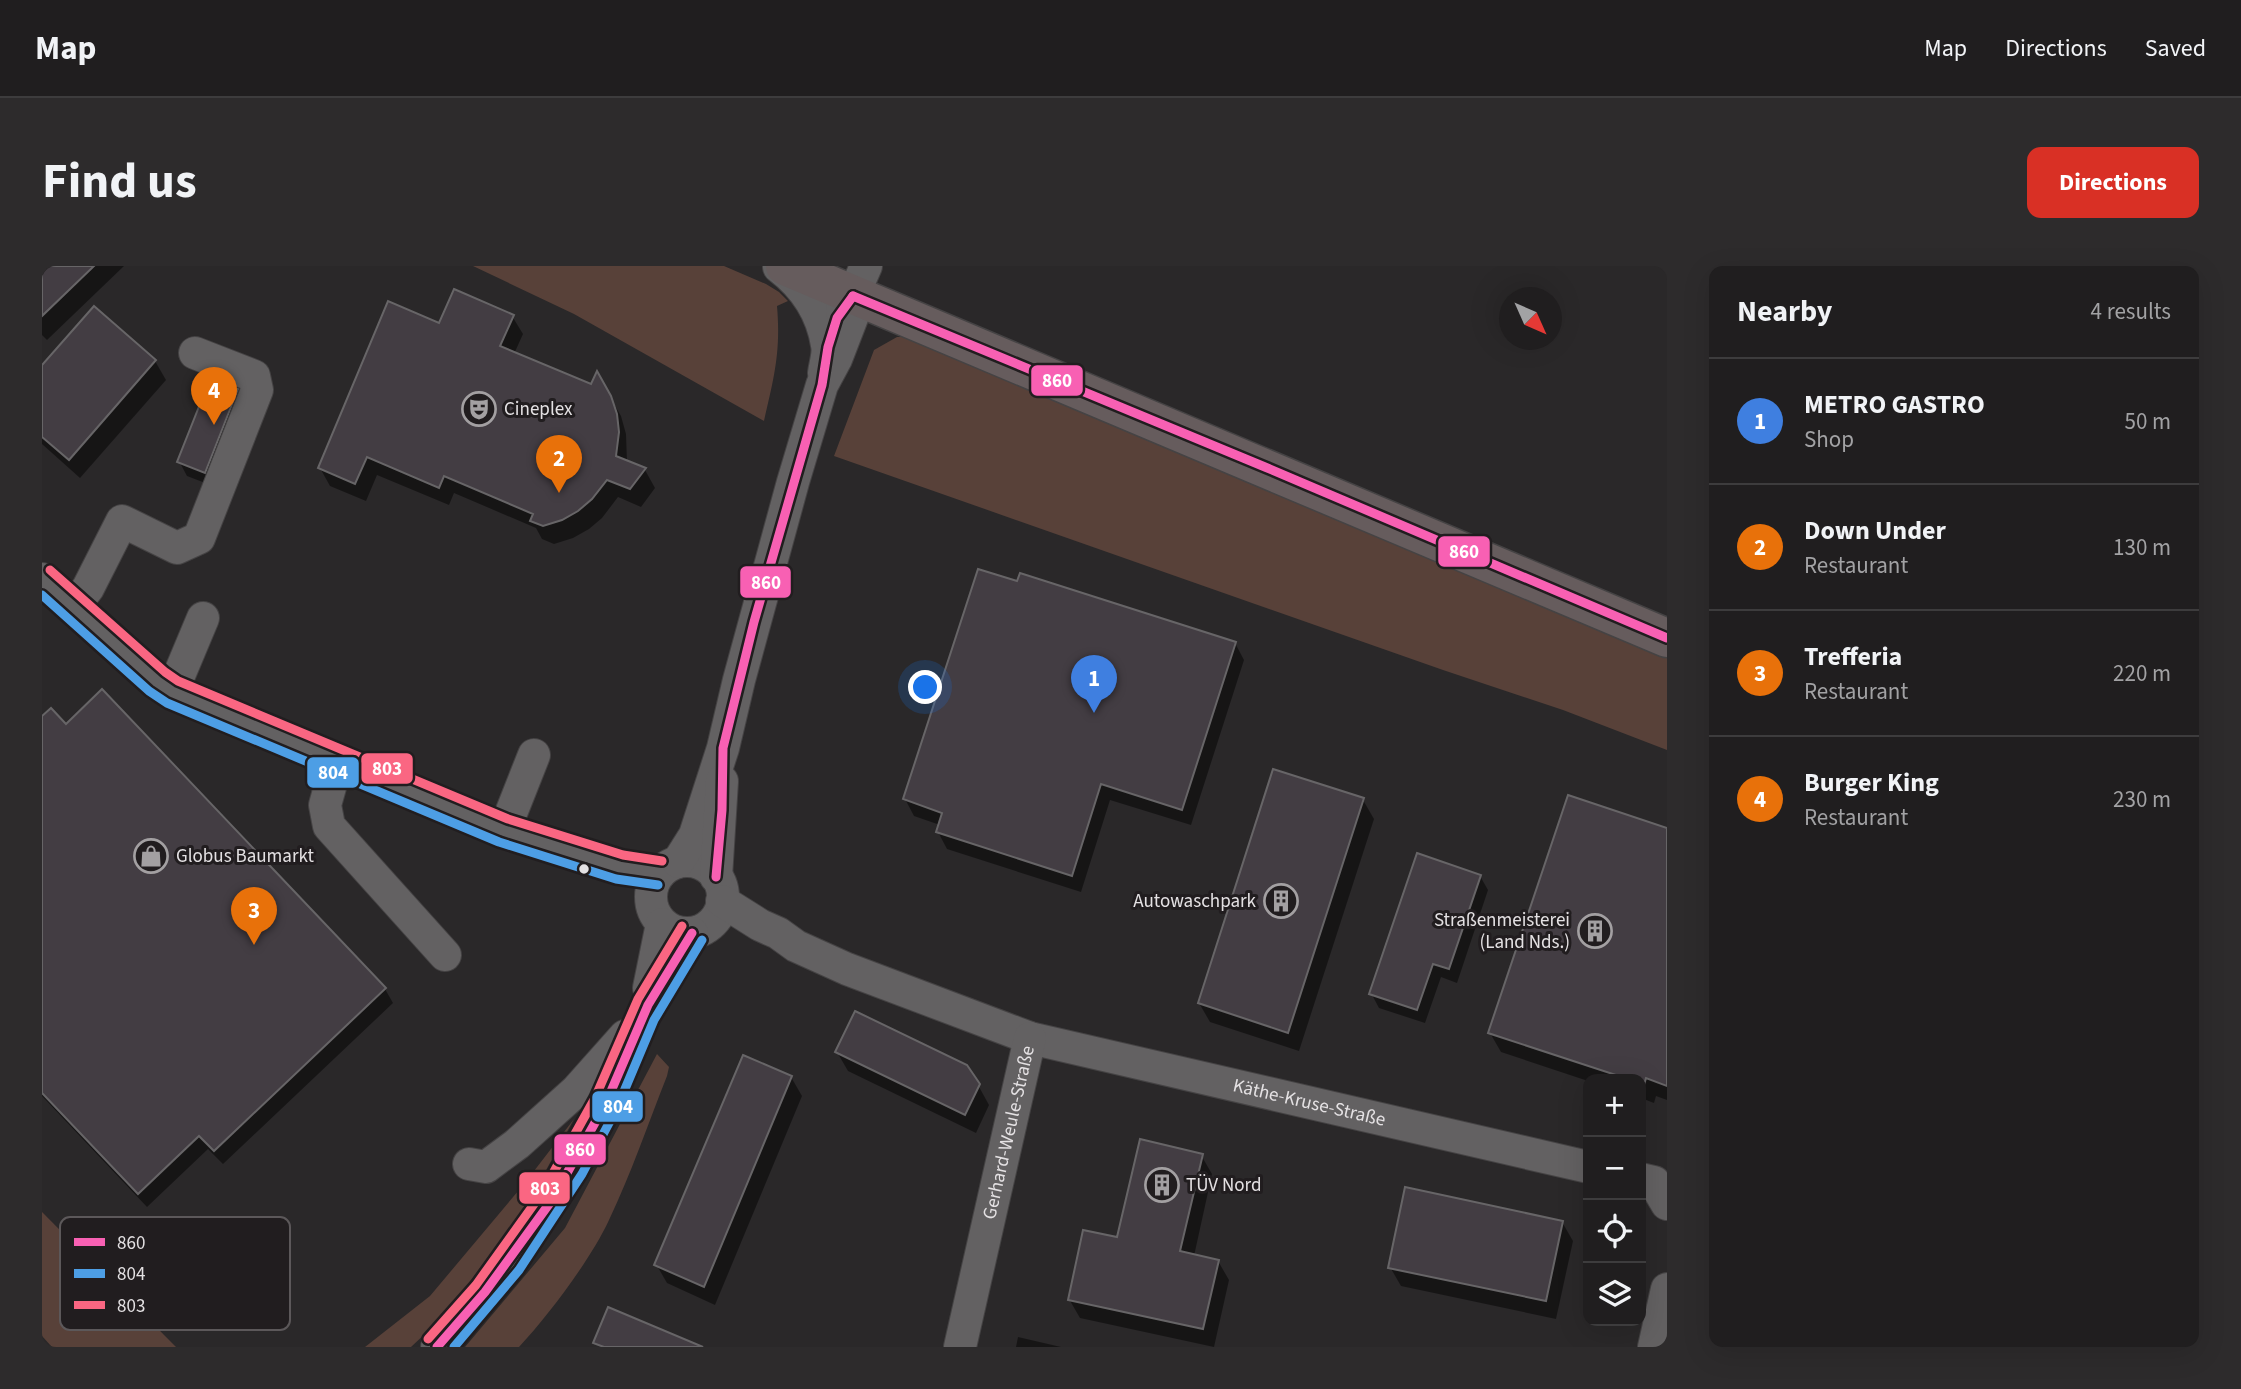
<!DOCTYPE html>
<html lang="en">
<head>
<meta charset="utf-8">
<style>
	body { margin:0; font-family:"Source Sans 3",sans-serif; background:#2d2b2c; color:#f1f3f6 }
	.controls { position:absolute; right:21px; bottom:21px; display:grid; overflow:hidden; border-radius:14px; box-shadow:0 7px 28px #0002 }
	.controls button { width:63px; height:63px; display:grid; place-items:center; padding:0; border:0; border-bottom:2px solid #3d3c3d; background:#201e1f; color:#f1f3f6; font:35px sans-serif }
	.compass { position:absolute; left:1457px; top:21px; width:63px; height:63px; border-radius:50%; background:#201e1f; box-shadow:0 7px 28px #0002; rotate:135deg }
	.you { position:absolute; left:884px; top:422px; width:24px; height:24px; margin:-18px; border:5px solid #fff; border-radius:50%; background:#1a73e8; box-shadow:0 0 0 10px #1a73e833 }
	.badge { display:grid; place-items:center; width:46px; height:46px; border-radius:50%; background:#d93025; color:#fff; font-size:23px; font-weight:700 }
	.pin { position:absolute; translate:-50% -58px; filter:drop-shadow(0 2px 4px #0008) }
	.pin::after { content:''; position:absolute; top:37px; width:24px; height:21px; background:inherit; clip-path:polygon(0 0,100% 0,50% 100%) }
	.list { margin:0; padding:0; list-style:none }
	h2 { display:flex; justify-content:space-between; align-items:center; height:91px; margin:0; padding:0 28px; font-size:30px }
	h2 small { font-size:23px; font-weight:400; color:#a2a2a4 }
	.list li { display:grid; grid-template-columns:46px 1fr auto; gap:21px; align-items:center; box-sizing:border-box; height:126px; padding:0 28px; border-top:2px solid #3d3c3d }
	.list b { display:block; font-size:26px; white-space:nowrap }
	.list p { margin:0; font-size:23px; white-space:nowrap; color:#a2a2a4 }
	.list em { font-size:23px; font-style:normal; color:#a2a2a4 }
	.icon { flex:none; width:38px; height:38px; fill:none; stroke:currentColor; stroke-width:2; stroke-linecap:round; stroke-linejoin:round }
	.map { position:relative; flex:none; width:1625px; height:1081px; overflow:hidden; border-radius:14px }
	header { display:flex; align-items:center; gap:42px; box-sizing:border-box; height:98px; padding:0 35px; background:#201e1f; border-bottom:2px solid #3d3c3d }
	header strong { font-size:33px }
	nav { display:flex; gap:38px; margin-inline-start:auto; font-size:24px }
	.intro { display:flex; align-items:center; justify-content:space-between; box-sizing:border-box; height:168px; padding:0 42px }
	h1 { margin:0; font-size:49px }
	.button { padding:18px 32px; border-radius:14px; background:#d93025; color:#fff; font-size:24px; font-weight:700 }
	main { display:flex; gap:42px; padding:0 42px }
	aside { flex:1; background:#201e1f; border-radius:14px; box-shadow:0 7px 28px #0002 }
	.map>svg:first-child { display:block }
	.green { fill:#584139 }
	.shadow { fill:#0007 }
	.building { fill:#433d43; stroke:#676567; stroke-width:2 }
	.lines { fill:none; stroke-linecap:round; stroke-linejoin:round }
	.minor-casing { stroke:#454344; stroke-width:34 }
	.major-casing { stroke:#454344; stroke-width:41 }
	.minor { stroke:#636162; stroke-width:32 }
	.major { stroke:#665c5d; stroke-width:38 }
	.bus-1-casing { stroke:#211d1f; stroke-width:14 }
	.bus-2-casing { stroke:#211d1f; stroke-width:14 }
	.bus-3-casing { stroke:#211d1f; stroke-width:14 }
	.bus-1 { stroke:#f860b3; stroke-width:9 }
	.bus-2 { stroke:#4d9ee5; stroke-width:9 }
	.bus-3 { stroke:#fa6682; stroke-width:9 }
	.bus-dot { fill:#e4e1e3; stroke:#211d1f; stroke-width:2.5 }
	.labels { text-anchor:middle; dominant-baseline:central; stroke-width:6; stroke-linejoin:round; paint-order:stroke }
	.poi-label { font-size:19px; fill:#e4e1e3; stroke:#211d1f; text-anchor:start }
	.street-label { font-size:19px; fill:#e4e1e3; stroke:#211d1f }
	.key { fill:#211d1f; stroke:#5c585a; stroke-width:2 }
	.key-label { font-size:19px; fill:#e4e1e3 }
	.line-badge { stroke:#211d1f; stroke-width:2.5 }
	.badge-label { font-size:19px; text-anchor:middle; font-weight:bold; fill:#fff }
</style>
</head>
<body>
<header>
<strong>Map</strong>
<nav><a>Map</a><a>Directions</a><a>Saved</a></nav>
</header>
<div class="intro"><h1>Find us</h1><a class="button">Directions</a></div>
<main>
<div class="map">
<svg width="1625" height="1081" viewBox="0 0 1625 1081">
	<rect width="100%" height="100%" fill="#2a2829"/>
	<g class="green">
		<path d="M431,0h251l42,18 13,8 9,9 -11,5c4,46 -3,71 -13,115l-190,-107z"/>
		<polygon points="855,71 872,71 1625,387 1625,484 1521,444 1401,404 792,190 832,84"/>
		<path d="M615,788l12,13 -2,9c-19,48 -36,98 -58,144 -18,39 -61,96 -90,127h-54l100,-119z"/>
		<polygon points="532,853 485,939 403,1049 369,1081 323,1081 388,1030 482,918"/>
		<polygon points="0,946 134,1081 10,1081 0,1070"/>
	</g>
	<g class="shadow">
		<polygon points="0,0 82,0 5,74 0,69"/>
		<polygon points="470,50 481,68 472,88 550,121 555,109 579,150 584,168 585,196 603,204 613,222 599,241 576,231 560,252 547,263 531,272 512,278 500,273 494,262 412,227 407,239 335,209 324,235 288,220 278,202 398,59"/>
		<polygon points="113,95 124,114 38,212 0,178 0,101"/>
		<polygon points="194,125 203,139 171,220 145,210 137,195"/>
		<polygon points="1193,377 1202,394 1149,559 1068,534 1039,626 905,583 896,566 898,559 872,550 863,533"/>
		<polygon points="0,453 343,723 351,737 181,898 166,883 105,941 0,830"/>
		<polygon points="1527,531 1625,564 1625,834 1614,830 1612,837 1599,832 1599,813 1546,815 1459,786 1448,767"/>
		<polygon points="1321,534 1332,553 1257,785 1168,756 1157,737"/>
		<polygon points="1438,610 1446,624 1415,717 1399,711 1383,757 1337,742 1329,727"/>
		<polygon points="795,786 936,819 947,839 934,867 806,805"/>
		<polygon points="749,811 760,830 673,1039 625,1017 614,998"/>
		<polygon points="1159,889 1170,908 1152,990 1176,995 1187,1014 1172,1081 1038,1052 1027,1033 1076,974"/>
		<polygon points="1520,956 1531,975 1514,1053 1359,1020 1348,1001"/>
		<polygon points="976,1071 1019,1081 974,1081"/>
	</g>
	<g class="building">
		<polygon points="0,0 52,0 0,50"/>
		<polygon points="412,23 472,49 458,80 549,118 555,105 569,130 575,148 577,166 574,190 604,202 588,223 565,214 550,233 536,245 520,254 501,260 488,255 491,248 402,210 397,222 325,191 313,218 276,202 346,35 397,57"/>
		<polygon points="52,40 114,94 27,194 0,171 0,99"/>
		<polygon points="168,113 196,123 163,207 135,196"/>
		<polygon points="936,303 975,315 978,307 1194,376 1140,544 1059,518 1030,610 894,566 900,547 861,533"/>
		<polygon points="60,423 344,722 172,885 157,870 96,928 0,827 0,450 9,442 24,458"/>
		<polygon points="1231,503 1322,532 1246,767 1156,737"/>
		<polygon points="1526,529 1625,562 1625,820 1604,812 1602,819 1599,818 1599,813 1586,813 1446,767"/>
		<polygon points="1375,587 1439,609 1407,703 1391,698 1375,744 1327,728"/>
		<polygon points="813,745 925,799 938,818 923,849 793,786"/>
		<polygon points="701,789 750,810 662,1021 612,999"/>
		<polygon points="1098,873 1161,888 1138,985 1177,994 1161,1063 1026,1034 1041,964 1075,971"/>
		<polygon points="1363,921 1521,955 1504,1035 1346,1002"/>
		<polygon points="566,1041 661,1081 562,1081 551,1077"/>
	</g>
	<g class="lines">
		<g class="minor-casing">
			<g id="minor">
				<path d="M737,1c25,19 43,46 48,78 2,9 -2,19 -3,28"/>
				<polyline points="800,45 811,30 824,0"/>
				<polyline points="0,313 115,416 130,426 462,565 578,601 618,607"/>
				<polyline points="31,341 46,322 80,255 135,282 157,272 215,124 212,110 153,87"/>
				<polyline points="130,426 161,352"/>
				<polyline points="295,496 283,539 287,560 403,689"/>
				<polyline points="462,565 492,489"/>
				<circle cx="645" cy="631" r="36"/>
				<polyline points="636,596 653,569 681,482 697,414 751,216 780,119 794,93 811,49 811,30"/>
				<polyline points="674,611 680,515"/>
				<path id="s1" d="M680,635l38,24 18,8 18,13 51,23 183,69 558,129"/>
				<polyline points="607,722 620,658"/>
				<polyline points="427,898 444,901 475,878 534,825 583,770"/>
				<polyline points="1599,913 1612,916 1625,938"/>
				<path d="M395,1081c66,-68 128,-158 169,-244 13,-28 23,-59 37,-88 14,-28 32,-55 49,-82"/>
				<path id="s2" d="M918,1081l70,-309"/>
				<polyline points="1612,1081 1625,1023"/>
			</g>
		</g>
		<g class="major-casing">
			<polyline id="major" points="743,0 1625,372"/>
		</g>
		<use href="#minor" class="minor"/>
		<use href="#major" class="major"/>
		<g class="bus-1-casing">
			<g id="bus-1">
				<polyline points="811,30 1223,201 1625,372"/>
				<polyline points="674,611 680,544 681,482 712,356 780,119 786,81 795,52 811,30"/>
				<polyline points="395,1081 443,1026 510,934 564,837 606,739 650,667"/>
			</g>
		</g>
		<g class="bus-2-casing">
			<g id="bus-2">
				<polyline points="0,329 107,425 125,437 457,576 574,613 616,619"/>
				<polyline points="412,1081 477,1004 540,908 575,842 612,754 660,674"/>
			</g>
		</g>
		<g class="bus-3-casing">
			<g id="bus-3">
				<polyline points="8,304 123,406 136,415 466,553 581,589 620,595"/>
				<polyline points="386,1073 434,1019 500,927 553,832 596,733 640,660"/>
			</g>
		</g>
		<use href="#bus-1" class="bus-1"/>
		<use href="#bus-2" class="bus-2"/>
		<use href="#bus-3" class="bus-3"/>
	</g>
	<defs>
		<g id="theatre-ring" transform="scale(1.75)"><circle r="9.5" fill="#211d1f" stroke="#a3a0a2" stroke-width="1.5"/><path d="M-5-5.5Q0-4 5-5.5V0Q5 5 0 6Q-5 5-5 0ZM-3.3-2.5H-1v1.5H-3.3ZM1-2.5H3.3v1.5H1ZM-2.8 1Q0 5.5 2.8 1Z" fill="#a3a0a2"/></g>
		<g id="shop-ring" transform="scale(1.75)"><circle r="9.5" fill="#211d1f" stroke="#a3a0a2" stroke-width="1.5"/><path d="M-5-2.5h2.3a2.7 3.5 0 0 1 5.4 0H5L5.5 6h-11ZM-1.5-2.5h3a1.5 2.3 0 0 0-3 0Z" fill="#a3a0a2"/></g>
		<g id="building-ring" transform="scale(1.75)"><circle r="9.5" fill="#211d1f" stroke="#a3a0a2" stroke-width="1.5"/><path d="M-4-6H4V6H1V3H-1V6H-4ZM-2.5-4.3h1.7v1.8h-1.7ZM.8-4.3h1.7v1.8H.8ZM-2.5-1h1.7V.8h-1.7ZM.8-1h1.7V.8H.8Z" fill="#a3a0a2"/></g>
	</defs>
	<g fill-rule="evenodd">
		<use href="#theatre-ring" x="437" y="143"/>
		<use href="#shop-ring" x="109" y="590"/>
		<use href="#building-ring" x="1239" y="635"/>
		<use href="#building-ring" x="1553" y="665"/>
		<use href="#building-ring" x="1120" y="919"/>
	</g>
	<circle class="bus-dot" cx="542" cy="603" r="6"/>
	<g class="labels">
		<g class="poi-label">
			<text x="462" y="143">Cineplex</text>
			<text x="134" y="590">Globus Baumarkt</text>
			<text x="1214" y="635" text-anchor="end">Autowaschpark</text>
			<text x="1528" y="654" text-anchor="end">Straßenmeisterei<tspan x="1528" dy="22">(Land Nds.)</tspan></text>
			<text x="1144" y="919">TÜV Nord</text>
		</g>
		<g class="street-label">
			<text stroke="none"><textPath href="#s1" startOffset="625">Käthe-Kruse-Straße</textPath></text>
			<text stroke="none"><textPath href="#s2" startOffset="220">Gerhard-Weule-Straße</textPath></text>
		</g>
	</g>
	<rect x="18" y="951" width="230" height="113" rx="10" class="key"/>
	<rect x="32" y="972" width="31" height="8" fill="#f860b3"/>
	<rect x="32" y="1003" width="31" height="9" fill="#4d9ee5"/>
	<rect x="32" y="1035" width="31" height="8" fill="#fa6682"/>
	<g class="key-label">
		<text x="75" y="983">860</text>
		<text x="75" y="1014">804</text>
		<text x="75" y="1046">803</text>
	</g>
	<g class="line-badge">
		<rect x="988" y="98" width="54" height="33" rx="7" fill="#f860b3"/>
		<rect x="1395" y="269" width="54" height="33" rx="7" fill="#f860b3"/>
		<rect x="697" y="299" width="53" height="34" rx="7" fill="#f860b3"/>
		<rect x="318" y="486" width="54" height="33" rx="7" fill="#fa6682"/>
		<rect x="264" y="490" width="54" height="33" rx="7" fill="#4d9ee5"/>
		<rect x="549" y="824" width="53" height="33" rx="7" fill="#4d9ee5"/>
		<rect x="511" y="867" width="54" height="33" rx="7" fill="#f860b3"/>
		<rect x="476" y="905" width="53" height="34" rx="7" fill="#fa6682"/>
	</g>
	<g class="badge-label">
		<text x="1015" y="121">860</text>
		<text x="1422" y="292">860</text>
		<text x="724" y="323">860</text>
		<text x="345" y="509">803</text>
		<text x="291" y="513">804</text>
		<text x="576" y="847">804</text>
		<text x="538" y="890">860</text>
		<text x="503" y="929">803</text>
	</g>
</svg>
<div class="controls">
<button>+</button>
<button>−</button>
<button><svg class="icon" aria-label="locate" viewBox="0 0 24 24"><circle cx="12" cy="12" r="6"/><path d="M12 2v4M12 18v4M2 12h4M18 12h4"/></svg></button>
<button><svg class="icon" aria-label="layers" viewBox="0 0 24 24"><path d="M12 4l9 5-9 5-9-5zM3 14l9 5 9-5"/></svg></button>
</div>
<svg class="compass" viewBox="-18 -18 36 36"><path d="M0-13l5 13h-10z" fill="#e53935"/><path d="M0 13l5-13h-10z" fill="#a2a2a4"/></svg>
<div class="you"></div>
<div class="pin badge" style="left:1052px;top:447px;background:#3f7fe0">1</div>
<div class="pin badge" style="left:517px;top:227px;background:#e8710a">2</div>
<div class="pin badge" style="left:212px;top:679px;background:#e8710a">3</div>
<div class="pin badge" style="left:172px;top:159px;background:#e8710a">4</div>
</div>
<aside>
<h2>Nearby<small>4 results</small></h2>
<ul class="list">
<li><span class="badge" style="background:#3f7fe0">1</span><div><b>METRO GASTRO</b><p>Shop</p></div><em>50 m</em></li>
<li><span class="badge" style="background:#e8710a">2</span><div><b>Down Under</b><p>Restaurant</p></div><em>130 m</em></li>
<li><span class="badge" style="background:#e8710a">3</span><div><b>Trefferia</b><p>Restaurant</p></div><em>220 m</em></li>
<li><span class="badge" style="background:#e8710a">4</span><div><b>Burger King</b><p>Restaurant</p></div><em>230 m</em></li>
</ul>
</aside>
</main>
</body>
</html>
